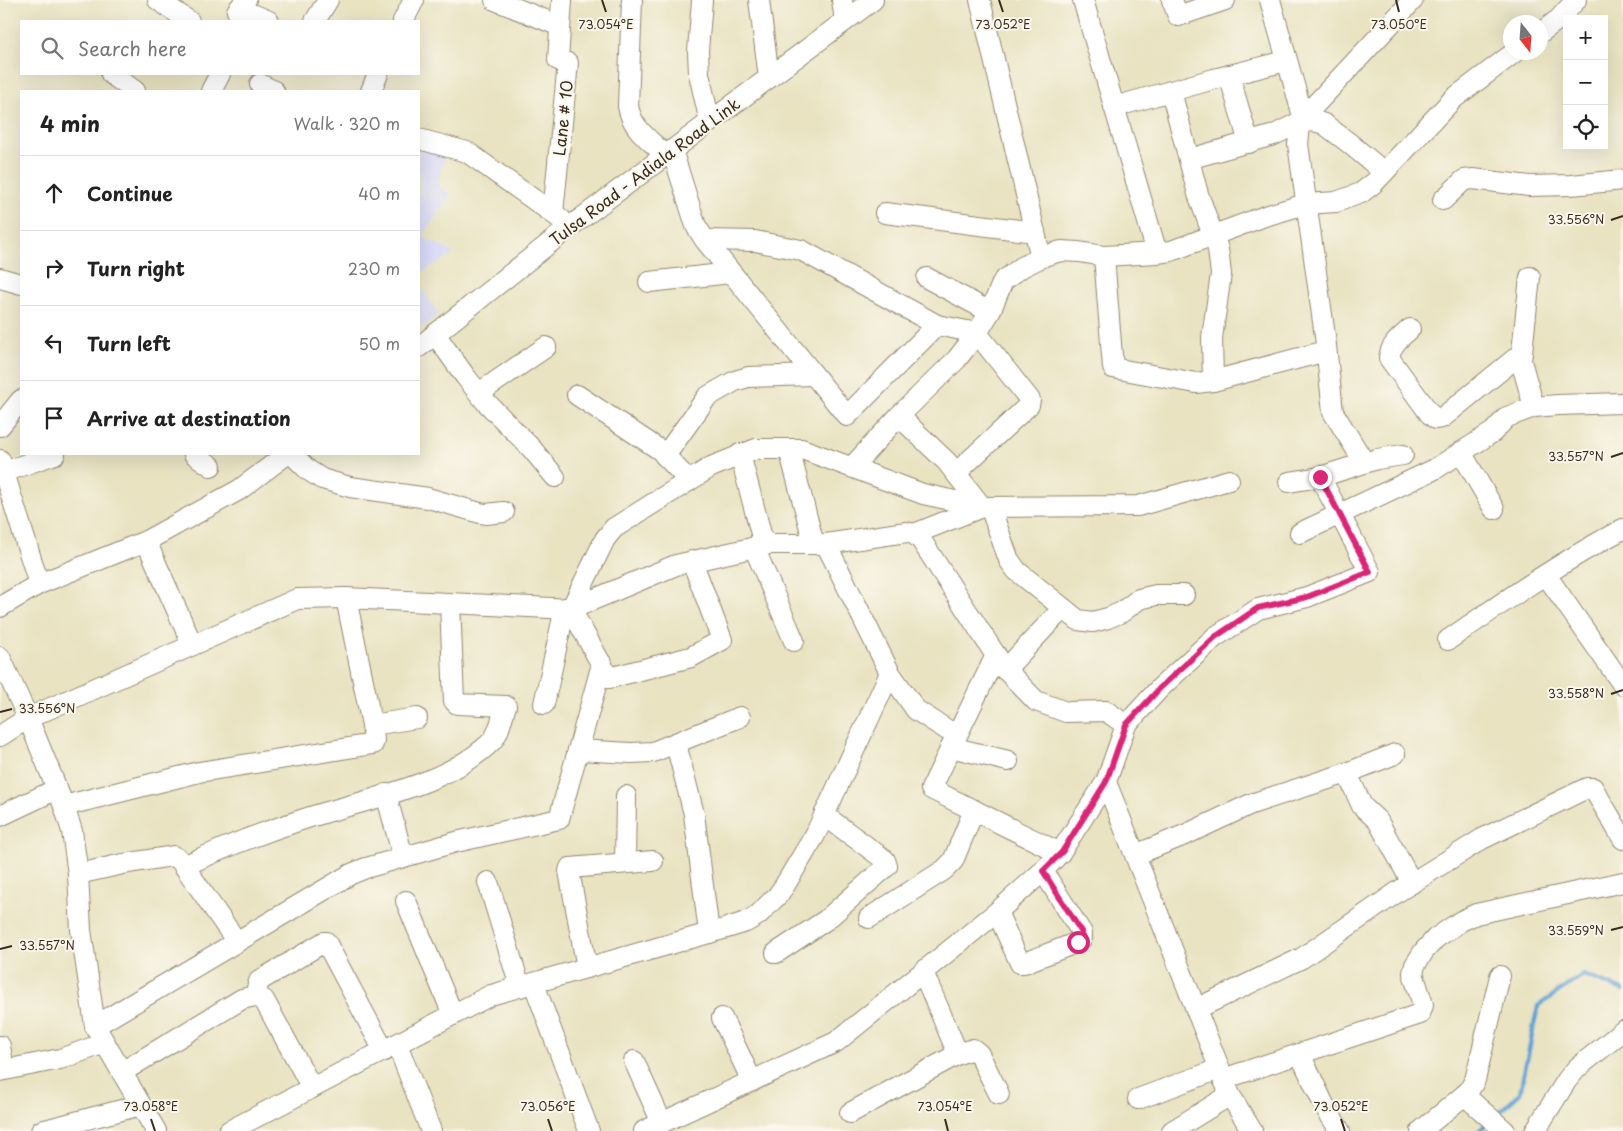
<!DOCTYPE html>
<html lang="en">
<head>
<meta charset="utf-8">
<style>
	body { margin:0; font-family:"Playpen Sans",sans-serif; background:#f6f6f6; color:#222 }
	.controls { position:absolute; right:15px; top:15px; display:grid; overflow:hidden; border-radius:0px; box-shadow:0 5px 20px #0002 }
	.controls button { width:45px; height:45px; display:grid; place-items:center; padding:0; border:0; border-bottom:1px solid #e0e0e0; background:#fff; color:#222; font:25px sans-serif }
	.compass { position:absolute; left:1503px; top:15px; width:45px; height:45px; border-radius:50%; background:#fff; box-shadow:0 5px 20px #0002; rotate:163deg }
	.stop { position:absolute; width:15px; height:15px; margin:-11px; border:4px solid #db2777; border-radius:50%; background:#fff }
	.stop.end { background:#db2777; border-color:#fff; box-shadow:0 1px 5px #0008 }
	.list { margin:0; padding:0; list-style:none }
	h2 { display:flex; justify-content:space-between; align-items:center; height:65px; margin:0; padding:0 20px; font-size:21px }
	h2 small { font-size:16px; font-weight:400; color:#767676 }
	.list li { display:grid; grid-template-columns:32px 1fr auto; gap:15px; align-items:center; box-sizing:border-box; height:75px; padding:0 20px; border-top:1px solid #e0e0e0 }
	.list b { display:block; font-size:19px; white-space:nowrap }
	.list em { font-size:16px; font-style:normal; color:#767676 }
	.icon { flex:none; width:28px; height:28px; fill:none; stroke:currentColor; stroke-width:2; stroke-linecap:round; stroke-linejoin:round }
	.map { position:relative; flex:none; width:1623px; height:1131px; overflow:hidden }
	.search { position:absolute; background:#fff; box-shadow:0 5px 20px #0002; left:20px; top:20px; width:400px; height:55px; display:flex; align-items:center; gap:12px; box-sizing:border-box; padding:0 18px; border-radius:0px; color:#767676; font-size:19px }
	.panel { position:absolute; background:#fff; box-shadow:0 5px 20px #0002; left:20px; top:90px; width:400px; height:365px; border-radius:0px }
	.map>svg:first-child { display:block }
	.built { fill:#d6d8f8 }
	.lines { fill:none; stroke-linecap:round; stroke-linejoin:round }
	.stream { stroke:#60a3d4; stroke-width:4.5 }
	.minor-casing { stroke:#928670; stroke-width:22 }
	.minor { stroke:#fff; stroke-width:20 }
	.route { stroke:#db2777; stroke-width:6 }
	.ticks { fill:none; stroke:#3b2a1e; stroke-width:2 }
	.labels { text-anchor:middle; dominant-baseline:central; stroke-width:4; stroke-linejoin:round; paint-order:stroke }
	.street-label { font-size:16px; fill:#3b2a1e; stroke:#fbf7ec }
	.ticks-label { font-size:12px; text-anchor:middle; fill:#3b2a1e; stroke:#fbf7ec; stroke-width:4; stroke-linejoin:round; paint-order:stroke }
</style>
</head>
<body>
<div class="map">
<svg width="1623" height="1131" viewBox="0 0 1623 1131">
	<rect width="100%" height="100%" fill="#fbf7ec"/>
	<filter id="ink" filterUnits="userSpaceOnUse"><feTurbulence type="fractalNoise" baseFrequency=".02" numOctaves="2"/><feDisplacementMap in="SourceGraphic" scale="10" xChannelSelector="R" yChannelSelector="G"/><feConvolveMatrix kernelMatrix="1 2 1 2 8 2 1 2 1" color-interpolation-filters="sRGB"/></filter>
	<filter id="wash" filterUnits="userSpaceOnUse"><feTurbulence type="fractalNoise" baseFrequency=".0096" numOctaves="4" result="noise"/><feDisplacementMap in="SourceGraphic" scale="20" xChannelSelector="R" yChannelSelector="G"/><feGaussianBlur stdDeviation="1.12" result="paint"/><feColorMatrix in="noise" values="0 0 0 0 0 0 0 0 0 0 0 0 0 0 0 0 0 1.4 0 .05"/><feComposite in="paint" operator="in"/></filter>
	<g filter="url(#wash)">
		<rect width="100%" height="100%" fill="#e9e3c2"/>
		<g class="built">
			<polygon points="419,148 445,156 437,185 451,194 422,237 455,253 419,274"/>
			<polygon points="419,285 439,314 419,329"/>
		</g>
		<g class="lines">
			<g class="stream">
				<polyline points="1495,1116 1520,1093 1538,1006 1583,975 1623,990"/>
				<polyline points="1479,1131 1487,1123"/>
			</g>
		</g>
	</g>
	<g filter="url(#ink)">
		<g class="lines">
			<g class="minor-casing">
				<g id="minor">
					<polyline points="158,0 189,21"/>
					<polyline points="246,0 237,11 250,19 248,21"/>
					<polyline points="495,0 560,26"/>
					<path d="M632,0l-4,106c4,23 21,33 37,49"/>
					<polyline points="702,0 698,51 699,74 710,122"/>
					<polyline points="759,0 769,78"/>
					<polyline points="842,0 845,21"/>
					<polyline points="980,0 1041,258"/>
					<polyline points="1083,0 1157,253"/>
					<polyline points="1172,0 1178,16 1225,0"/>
					<polyline points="1270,0 1304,120 1300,126 1298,144 1325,336 1333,412 1361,457"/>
					<polyline points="249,21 255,15 269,21"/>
					<polyline points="315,21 328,0"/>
					<polyline points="403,21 414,0"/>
					<polyline points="1540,33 1559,19 1576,0"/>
					<polyline points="111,74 135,91"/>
					<polyline points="1229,75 1249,143"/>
					<polyline points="260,84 274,91"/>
					<polyline points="211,91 220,74"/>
					<polyline points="371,91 378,74"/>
					<polyline points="1171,91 1198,194 1218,249 1221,274 1212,338 1213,381"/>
					<polyline points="1114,107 1214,79 1286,61"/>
					<polyline points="1304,120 1318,122 1324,124 1349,143 1384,172"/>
					<polyline points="419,139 467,152 561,219"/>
					<polyline points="672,150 696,226 705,240 847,416 937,325"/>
					<polyline points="1189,159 1274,135 1304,120 1312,108 1413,0"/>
					<polyline points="1443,200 1464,180 1473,179 1529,186 1571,185 1623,180"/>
					<polyline points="553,213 568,63 558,60 562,0"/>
					<polyline points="885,213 1035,232"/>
					<polyline points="705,240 755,241 801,250 937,325 977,333 1030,400 1029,405 956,473"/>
					<polyline points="1104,256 1113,368 1196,383 1213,381 1326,351"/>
					<polyline points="1530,277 1521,361 1534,407"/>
					<polyline points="0,278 21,284"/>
					<polyline points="927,278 990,312"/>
					<polyline points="649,282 731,273"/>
					<path d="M1410,329c-9,8 -20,16 -21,29l41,56 6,5 6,-1 80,-65"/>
					<polyline points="435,334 465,376 485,401 532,449 555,477"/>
					<polyline points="419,347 571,226 873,0"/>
					<polyline points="479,393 546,347"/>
					<polyline points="577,395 660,450 689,481"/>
					<polyline points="899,416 947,462 982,507 914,534"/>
					<polyline points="0,426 21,400"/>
					<polyline points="789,449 814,544"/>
					<polyline points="1461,452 1494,509"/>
					<polyline points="194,454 211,466"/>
					<polyline points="292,454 308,470 322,479 350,487 428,498 480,513 486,514 504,512"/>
					<polyline points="740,454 764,545"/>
					<polyline points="665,456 707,397 719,390 735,381 748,377 814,375"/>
					<polyline points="0,460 39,584"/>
					<polyline points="852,467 899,416 957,359 977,333 990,312 1003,281 1022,267 1044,256 1061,251 1079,252 1104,256 1157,253 1171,251 1265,216 1306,204 1336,202 1361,193 1374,183 1453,99 1515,52"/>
					<polyline points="4,472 55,454"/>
					<polyline points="1289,482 1320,477 1377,459 1403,455"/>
					<polyline points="990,507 1009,560 1017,571 1078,620 1093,622 1108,618 1122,612 1139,599 1156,595 1184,595"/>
					<polyline points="1300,533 1435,469 1493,432 1507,417 1534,407 1558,405 1623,403"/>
					<polyline points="146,541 192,644"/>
					<polyline points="826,544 890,673 916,710 949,731 957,734"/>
					<polyline points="754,547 794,641"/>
					<polyline points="1546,575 1623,685"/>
					<polyline points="0,607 39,584 146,541 239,490 287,454"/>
					<polyline points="571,609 605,539 614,528 711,467 756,449 802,449 923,494 982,507 1138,506 1229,480"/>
					<polyline points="571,609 676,565 769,544 826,544 906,532 914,534 921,540 1004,668 1036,701 1066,712 1106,711 1126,725"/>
					<path d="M1448,640c57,-39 114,-79 175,-111"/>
					<polyline points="996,655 931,789 1060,853"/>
					<polyline points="0,657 28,718 64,806 72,831 78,874 81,930 95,1026 156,1131"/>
					<polyline points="1005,670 1063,608"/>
					<polyline points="544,704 565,608"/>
					<polyline points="372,725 417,718"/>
					<polyline points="0,736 28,718 297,599 346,598 571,609 609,678 691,657 722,640 692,561"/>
					<polyline points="676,744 694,814 709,933"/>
					<polyline points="951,747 1008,761"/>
					<polyline points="578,750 631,753 653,752 740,717"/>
					<polyline points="1347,773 1362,806 1378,821 1412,883"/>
					<polyline points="1106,782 1230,1095 1252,1131"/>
					<polyline points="386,794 403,857"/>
					<polyline points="64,806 199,772 373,744 374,740 372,725 346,598"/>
					<polyline points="0,816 57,789"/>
					<polyline points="1135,855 1187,834 1251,804 1347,773 1395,754"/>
					<polyline points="625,863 626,796"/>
					<path d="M184,866c38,-18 77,-33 117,-46 60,-20 145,-33 191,-79 8,-9 10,-25 14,-35l-49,-2 -3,-3 -4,-98"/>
					<polyline points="78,874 123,864 173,856 180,860 184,866 237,942"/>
					<polyline points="488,882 520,987"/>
					<polyline points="406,901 453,1015"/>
					<polyline points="997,912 1020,963 1024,963 1078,942 1082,938 1082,933 1043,871"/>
					<polyline points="869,918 944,870 953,861 974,810"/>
					<polyline points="776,953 826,920 887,866 885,860 824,815"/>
					<polyline points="587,968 569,871 570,868 653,861"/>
					<polyline points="534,984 589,1131"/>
					<polyline points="255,996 259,981 324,942 326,942 384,1051"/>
					<polyline points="1196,1009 1302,958 1399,891 1482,839 1587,788 1593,788 1623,839"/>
					<polyline points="722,1018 752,1081"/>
					<polyline points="95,1026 351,874 366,868 456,842 559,819 602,664"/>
					<polyline points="397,1044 431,1131"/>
					<polyline points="0,1046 4,1069"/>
					<polyline points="958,1054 973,1049 979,1054 999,1094"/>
					<polyline points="1300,1054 1325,1107 1340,1131"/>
					<polyline points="634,1061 662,1123"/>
					<polyline points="0,1071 60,1059 105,1043"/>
					<polyline points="122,1072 242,999 255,996 264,1000 312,1088"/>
					<polyline points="1223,1079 1420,1014 1423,1005 1413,973 1415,965 1424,951 1436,938 1461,921 1476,914 1623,882"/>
					<polyline points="1464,1095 1505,1131"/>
					<polyline points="1138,1099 1219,1069"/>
					<polyline points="850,1113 958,1054 923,972"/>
					<polyline points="41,1131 141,1105"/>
					<polyline points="229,1131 491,995 727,928 746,922 758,915 778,895 785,885 815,835 890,673"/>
					<polyline points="644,1131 836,1042 997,912 1043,871 1060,853 1106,782 1126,725 1160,688 1215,637 1258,609 1307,597 1370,572 1320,477"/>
					<polyline points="1172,1131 1230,1095"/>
					<polyline points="1421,1131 1468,1092 1475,1080 1500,976"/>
					<polyline points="1535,1131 1567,1080 1577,1068 1623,1031"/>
				</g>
			</g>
			<use href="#minor" class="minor"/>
		</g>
	</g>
	<g class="lines" filter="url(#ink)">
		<polyline class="route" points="1078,942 1082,938 1082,933 1043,871 1062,852 1106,782 1126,725 1160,688 1215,637 1258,608 1307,597 1370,572 1320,477"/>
	</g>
	<path class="ticks" d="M602,0l4,12M999,0l4,12M1396,0l3,12M1611,220l12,-4M1611,457l12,-4M1611,694l12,-4M0,712l12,-3M1611,930l12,-3M0,949l12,-3M151,1119l4,12M548,1119l4,12M945,1119l3,12M1341,1119l4,12"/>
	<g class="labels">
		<g class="street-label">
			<text transform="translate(562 118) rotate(-84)">Lane # 10</text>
			<text transform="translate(644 171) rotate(-37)">Tulsa Road - Adiala Road Link</text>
		</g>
	</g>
	<g class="ticks-label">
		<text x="606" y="29">73.054°E</text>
		<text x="1003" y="29">73.052°E</text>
		<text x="1399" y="29">73.050°E</text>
		<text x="1576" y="224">33.556°N</text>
		<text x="1576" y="461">33.557°N</text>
		<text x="1576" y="698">33.558°N</text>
		<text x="47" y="713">33.556°N</text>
		<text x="1576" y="935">33.559°N</text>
		<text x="47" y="950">33.557°N</text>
		<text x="151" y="1111">73.058°E</text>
		<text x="548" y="1111">73.056°E</text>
		<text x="945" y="1111">73.054°E</text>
		<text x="1341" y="1111">73.052°E</text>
	</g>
</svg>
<div class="controls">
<button>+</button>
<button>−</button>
<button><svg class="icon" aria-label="locate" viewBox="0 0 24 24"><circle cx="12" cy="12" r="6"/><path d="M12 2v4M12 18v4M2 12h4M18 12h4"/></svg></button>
</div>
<svg class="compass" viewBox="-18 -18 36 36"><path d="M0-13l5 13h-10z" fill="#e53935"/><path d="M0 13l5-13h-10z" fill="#767676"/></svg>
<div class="stop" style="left:1078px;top:942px"></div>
<div class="stop end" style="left:1320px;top:477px"></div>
<div class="search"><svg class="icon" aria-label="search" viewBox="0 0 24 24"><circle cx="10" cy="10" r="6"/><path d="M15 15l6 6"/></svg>Search here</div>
<section class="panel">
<h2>4 min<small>Walk · 320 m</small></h2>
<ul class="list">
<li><svg class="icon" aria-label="ahead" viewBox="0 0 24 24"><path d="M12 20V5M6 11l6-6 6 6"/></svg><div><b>Continue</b></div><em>40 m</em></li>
<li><svg class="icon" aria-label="right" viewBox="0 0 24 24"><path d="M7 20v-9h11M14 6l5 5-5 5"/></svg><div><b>Turn right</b></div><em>230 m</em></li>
<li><svg class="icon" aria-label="left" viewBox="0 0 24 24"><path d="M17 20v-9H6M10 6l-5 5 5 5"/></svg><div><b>Turn left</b></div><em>50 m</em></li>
<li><svg class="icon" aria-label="arrive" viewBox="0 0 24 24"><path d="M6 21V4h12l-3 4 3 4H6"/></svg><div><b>Arrive at destination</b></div></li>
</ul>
</section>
</div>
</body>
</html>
